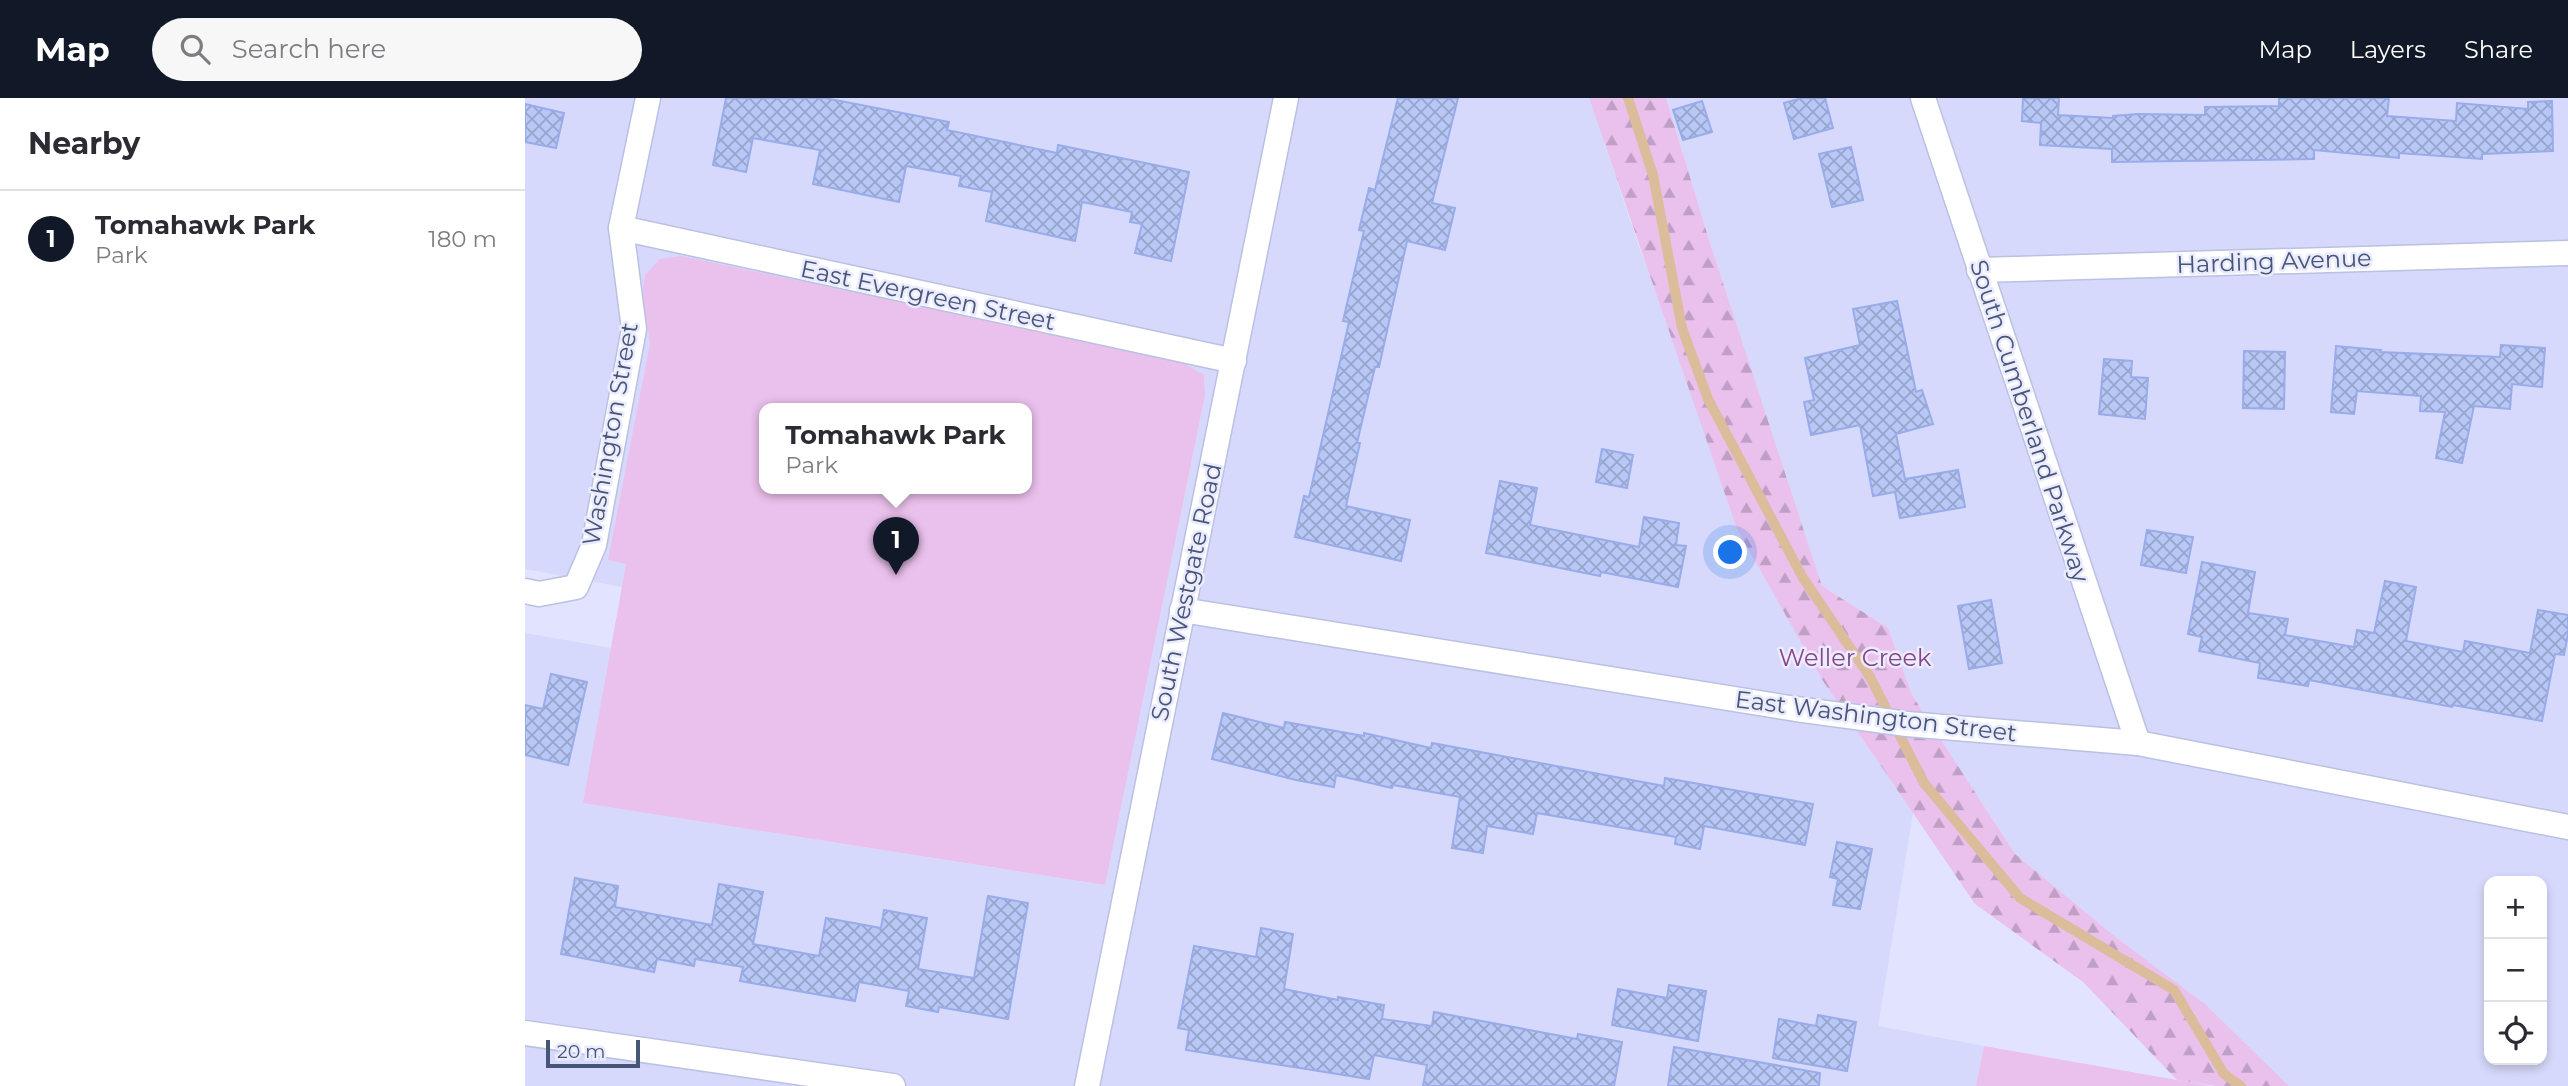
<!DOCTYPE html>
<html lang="en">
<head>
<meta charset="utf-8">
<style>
	body { margin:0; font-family:Montserrat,sans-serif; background:#f7f7f7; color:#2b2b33 }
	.controls { position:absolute; right:21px; bottom:21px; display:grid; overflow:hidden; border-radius:14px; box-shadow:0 4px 10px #0003 }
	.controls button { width:63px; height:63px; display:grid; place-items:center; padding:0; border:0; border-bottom:2px solid #e1e1e2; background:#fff; color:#2b2b33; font:35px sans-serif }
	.scale { position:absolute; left:21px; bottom:18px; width:94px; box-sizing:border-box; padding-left:7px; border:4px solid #475577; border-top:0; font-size:19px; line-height:24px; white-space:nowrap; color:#475577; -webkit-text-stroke:5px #eaebff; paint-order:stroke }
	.you { position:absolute; left:1206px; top:455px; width:24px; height:24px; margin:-18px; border:5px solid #fff; border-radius:50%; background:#1a73e8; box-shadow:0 0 0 10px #1a73e833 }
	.badge { display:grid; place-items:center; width:46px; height:46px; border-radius:50%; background:#111827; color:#fff; font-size:23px; font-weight:700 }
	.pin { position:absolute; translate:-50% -58px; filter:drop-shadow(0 2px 4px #0008) }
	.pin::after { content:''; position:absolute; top:37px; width:24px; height:21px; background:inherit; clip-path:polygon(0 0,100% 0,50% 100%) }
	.popup { position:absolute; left:234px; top:305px; width:273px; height:91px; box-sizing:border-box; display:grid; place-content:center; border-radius:14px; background:#fff; filter:drop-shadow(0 2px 5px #0005); font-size:23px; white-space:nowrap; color:#7c7c81 }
	.popup b { font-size:26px; color:#2b2b33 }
	.popup::after { content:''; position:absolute; left:50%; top:100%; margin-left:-14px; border:14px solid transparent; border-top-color:#fff }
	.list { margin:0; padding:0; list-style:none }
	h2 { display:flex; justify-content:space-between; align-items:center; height:91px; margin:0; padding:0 28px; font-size:30px }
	h2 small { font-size:23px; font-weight:400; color:#7c7c81 }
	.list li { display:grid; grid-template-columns:46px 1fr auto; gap:21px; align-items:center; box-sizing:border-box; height:98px; padding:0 28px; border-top:2px solid #e1e1e2 }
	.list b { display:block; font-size:26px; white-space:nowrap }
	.list p { margin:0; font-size:23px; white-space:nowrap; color:#7c7c81 }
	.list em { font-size:23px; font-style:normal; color:#7c7c81 }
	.icon { flex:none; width:38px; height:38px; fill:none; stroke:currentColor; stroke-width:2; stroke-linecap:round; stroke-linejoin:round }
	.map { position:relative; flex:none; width:2043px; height:988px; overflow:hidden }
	header { display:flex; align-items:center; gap:42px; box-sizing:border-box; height:98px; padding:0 35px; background:#111827; color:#fff }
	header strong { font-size:33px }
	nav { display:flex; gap:38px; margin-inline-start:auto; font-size:24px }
	.search { width:490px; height:63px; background:#f7f7f7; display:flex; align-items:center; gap:18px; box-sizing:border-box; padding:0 24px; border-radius:38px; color:#7c7c81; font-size:26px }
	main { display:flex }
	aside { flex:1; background:#fff }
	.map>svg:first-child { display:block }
	.residential { fill:#d6d9fb; fill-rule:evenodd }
	.forest { fill:url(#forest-firs) }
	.green { fill:#eac0ec; fill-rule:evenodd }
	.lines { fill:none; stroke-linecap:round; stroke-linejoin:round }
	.stream { stroke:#dbbc9b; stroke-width:10 }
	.building { fill:url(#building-cross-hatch); stroke:#97ace9; stroke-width:2 }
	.minor-casing { stroke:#bac1e1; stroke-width:27 }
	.minor { stroke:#fff; stroke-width:24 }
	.labels { text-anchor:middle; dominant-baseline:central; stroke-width:5; stroke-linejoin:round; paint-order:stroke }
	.street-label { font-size:24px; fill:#475577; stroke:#eaebff }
	.park-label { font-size:24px; fill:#8a4385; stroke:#eaebff }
</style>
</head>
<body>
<header>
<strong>Map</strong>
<div class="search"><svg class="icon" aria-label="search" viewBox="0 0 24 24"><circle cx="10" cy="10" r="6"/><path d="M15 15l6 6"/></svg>Search here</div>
<nav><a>Map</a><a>Layers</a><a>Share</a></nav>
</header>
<main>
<aside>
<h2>Nearby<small></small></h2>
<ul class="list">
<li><span class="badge">1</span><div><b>Tomahawk Park</b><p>Park</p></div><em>180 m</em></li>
</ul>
</aside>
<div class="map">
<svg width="2043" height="988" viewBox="0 0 2043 988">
	<defs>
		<pattern id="forest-firs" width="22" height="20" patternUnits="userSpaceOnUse" patternTransform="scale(1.75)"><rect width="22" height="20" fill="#eac0ec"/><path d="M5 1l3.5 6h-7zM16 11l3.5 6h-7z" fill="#bf9fc4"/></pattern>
		<pattern id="building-cross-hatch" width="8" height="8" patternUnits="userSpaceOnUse" patternTransform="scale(1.75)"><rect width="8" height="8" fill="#b8c7f5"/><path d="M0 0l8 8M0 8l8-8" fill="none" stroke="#97a4cb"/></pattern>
	</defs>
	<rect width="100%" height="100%" fill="#e2e3fe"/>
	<g class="residential">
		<polygon points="0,0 1064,0 1115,152 1298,583 1388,715 1353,928 1459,948 1451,988 0,988 0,535 86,550 59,705 579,787 680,297 679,277 136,161 120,177 117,196 125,245 84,462 101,466 97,489 0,471"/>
		<path d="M1141,0h902v988h-279l-83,-81 -93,-70 -98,-81 -103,-159 -24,-67 -66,-42 -113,-346zM1964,783h53v179h-53z"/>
	</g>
	<polygon class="forest" points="1064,0 1141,0 1184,142 1297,488 1363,530 1387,597 1490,756 1588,837 1681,907 1764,988 1691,988 1652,982 1558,884 1450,806 1298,583 1212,431"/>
	<g class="green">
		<path d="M157,158l500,106 22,13 1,20 -100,490 -522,-82 43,-239 -18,-4 42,-217 -8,-49 3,-19 15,-16zM240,311h262v80h-262z"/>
		<polygon points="1459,948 1686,988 1451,988"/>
	</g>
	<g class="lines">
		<polyline class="stream" points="1103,0 1128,77 1157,230 1183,301 1278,480 1345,579 1399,685 1495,800 1649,892 1699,976 1716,988"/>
	</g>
	<g class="building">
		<polygon points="201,0 300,0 424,24 422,32 532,55 533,47 664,74 646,163 610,155 617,126 605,124 607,114 557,104 550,143 461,123 467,94 434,88 436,78 381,68 374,104 288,86 295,52 228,40 221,74 188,67"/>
		<polygon points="873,0 933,0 907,105 930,110 920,152 882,143 854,269 850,269 832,345 835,345 821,408 885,422 876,463 770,439 779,398 784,399 824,224 818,223 839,133 834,132 844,90 850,92"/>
		<polygon points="1277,0 1300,0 1308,30 1269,41 1259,5"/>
		<polygon points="1498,0 1534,0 1533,17 1588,20 1588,18 1613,16 1680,17 1680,9 1754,8 1754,0 1864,0 1862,18 1931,23 1932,5 2003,11 2003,4 2027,3 2028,53 1957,56 1957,61 1874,55 1874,60 1789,52 1789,61 1587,64 1587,51 1515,47 1516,25 1497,23"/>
		<polygon points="1177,3 1187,34 1158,42 1148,12"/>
		<polygon points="0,6 39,15 31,50 0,44"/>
		<polygon points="1326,49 1338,102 1307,109 1294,56"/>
		<polygon points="1372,203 1391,294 1397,292 1408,326 1371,336 1380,381 1433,372 1440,409 1375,420 1370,394 1348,398 1335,327 1286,337 1279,304 1289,302 1280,260 1335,247 1328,211"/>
		<polygon points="1976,247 2020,250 2017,289 1987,286 1985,311 1949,308 1937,365 1911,360 1920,314 1895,313 1896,298 1832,293 1829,316 1806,314 1811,248 1856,252 1855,254 1975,259"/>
		<polygon points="1719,253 1760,254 1759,311 1718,310"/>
		<polygon points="1579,261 1607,263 1606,279 1623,280 1620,321 1574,316"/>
		<polygon points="1077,351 1108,357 1102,390 1071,384"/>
		<polygon points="975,383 1012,390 1005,427 1114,449 1119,419 1154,425 1151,447 1161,448 1153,489 1076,474 1075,478 961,455"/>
		<polygon points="1622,432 1668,439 1661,475 1616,467"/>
		<polygon points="1677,464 1730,474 1723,515 1763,521 1760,537 1829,549 1832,532 1849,535 1860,483 1891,489 1881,543 1938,554 1940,543 2005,555 2013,512 2043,517 2043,536 2039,557 2030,556 2017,623 1928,607 1927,609 1784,582 1783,588 1733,580 1735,565 1674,553 1677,539 1663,536"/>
		<polygon points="1466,502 1477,565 1444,571 1433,508"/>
		<polygon points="26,576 62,584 43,667 0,657 0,607 18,611"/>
		<polygon points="698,615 759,630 760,624 839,638 839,635 906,650 907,645 1139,688 1140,680 1288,706 1280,747 1179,728 1175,751 1150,746 1151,739 1012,715 1008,736 962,728 958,755 927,750 935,699 868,687 867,690 811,677 809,689 771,682 687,661"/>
		<polygon points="1312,744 1347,751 1335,811 1308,807 1313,781 1305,779"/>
		<polygon points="50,780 93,788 90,809 187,827 194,786 238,794 228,846 294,858 301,820 356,830 359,812 402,820 393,871 449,880 463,798 503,805 483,921 414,909 413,914 381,908 384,893 334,884 330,903 215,883 218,869 170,861 169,868 132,861 129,874 36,856"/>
		<polygon points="736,830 768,836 759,891 813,902 813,899 859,907 857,921 907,928 909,914 1052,941 1053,936 1097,944 1089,988 898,988 902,967 849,957 844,981 661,952 664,932 653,930 669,848 731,859"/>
		<polygon points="1144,887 1181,893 1173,943 1087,927 1093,891 1142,900"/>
		<polygon points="1293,917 1331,924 1322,973 1248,960 1254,921 1291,928"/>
		<polygon points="1149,949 1295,975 1294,988 1143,988"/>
	</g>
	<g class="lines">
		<g class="minor-casing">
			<g id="minor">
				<polyline points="1398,0 1613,645"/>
				<polyline points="96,130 709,263"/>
				<polyline points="1454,172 2043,155"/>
				<polyline points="0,493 14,496 51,489 69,447 109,231 96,130 123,0"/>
				<polyline points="657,512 1271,611 1382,626 1613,645 2043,729"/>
				<polyline points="0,935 368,988"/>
				<polyline points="562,988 761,0"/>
			</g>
		</g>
		<use href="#minor" class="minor"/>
	</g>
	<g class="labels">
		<g class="street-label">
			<text transform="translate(1749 163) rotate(-2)">Harding Avenue</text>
			<text transform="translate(403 197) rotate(12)">East Evergreen Street</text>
			<text transform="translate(1505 323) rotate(72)">South Cumberland Parkway</text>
			<text transform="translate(85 336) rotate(-80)">Washington Street</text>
			<text transform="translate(661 494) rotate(-78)">South Westgate Road</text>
			<text transform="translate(1351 618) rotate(7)">East Washington Street</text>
		</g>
		<g class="park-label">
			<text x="1330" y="559">Weller Creek</text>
		</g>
	</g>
</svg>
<div class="controls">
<button>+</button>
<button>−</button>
<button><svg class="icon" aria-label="locate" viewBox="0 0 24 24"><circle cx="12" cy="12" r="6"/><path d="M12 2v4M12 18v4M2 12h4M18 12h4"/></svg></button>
</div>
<div class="scale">20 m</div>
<div class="you"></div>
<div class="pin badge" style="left:371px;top:477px">1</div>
<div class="popup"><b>Tomahawk Park</b>Park</div>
</div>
</main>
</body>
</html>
